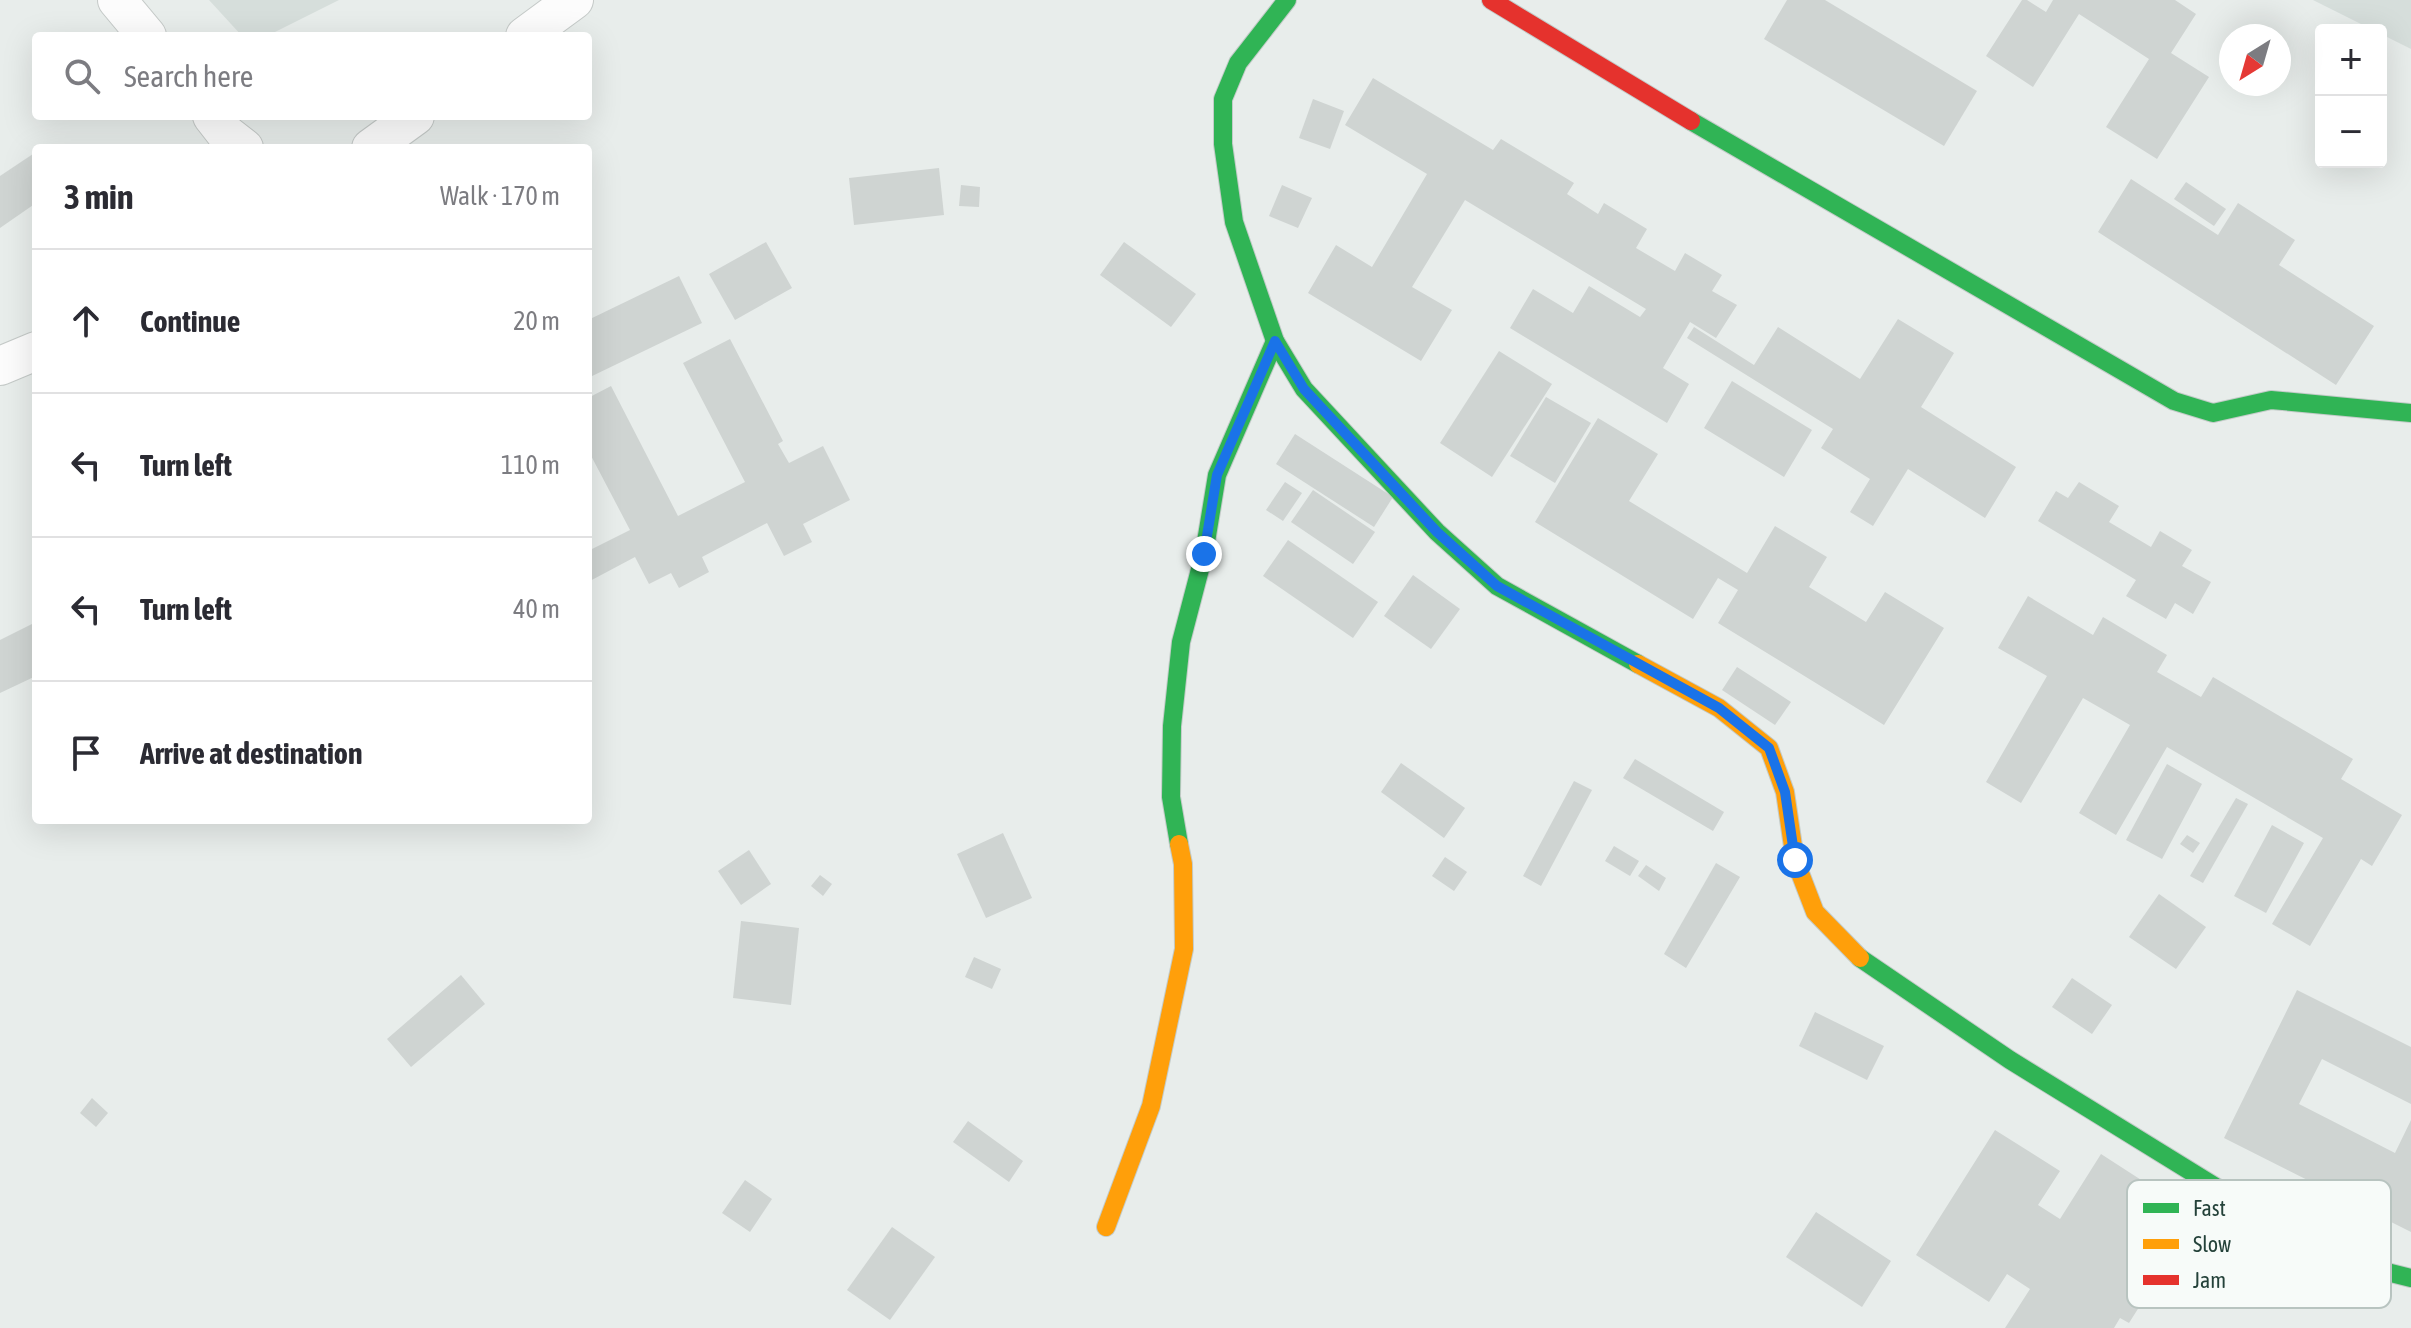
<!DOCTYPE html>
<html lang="en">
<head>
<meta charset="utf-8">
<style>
	body { margin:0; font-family:"Asap Condensed",sans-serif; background:#f2f2f3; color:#2b2b33 }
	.controls { position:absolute; right:24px; top:24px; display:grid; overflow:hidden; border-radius:8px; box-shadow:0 8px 32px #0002 }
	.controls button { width:72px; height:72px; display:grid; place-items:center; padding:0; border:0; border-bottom:2px solid #e1e1e2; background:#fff; color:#2b2b33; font:40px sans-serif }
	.compass { position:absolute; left:2219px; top:24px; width:72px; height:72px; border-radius:50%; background:#fff; box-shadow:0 8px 32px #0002; rotate:217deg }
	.stop { position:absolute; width:24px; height:24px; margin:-18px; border:6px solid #1a73e8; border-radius:50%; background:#fff }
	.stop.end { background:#1a73e8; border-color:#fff; box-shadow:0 2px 8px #0008 }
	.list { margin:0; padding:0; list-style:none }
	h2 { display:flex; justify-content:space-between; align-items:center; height:104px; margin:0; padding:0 32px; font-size:34px }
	h2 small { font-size:26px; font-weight:400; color:#7c7c81 }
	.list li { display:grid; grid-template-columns:52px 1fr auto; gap:24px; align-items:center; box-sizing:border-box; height:144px; padding:0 32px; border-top:2px solid #e1e1e2 }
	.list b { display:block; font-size:30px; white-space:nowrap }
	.list em { font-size:26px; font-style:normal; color:#7c7c81 }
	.icon { flex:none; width:44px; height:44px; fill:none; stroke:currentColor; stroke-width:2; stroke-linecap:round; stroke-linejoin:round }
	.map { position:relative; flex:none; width:2411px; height:1328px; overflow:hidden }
	.search { position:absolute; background:#fff; box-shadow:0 8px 32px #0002; left:32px; top:32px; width:560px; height:88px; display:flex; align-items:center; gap:20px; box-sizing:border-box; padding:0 28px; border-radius:8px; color:#7c7c81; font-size:30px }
	.panel { position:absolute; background:#fff; box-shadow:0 8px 32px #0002; left:32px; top:144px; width:560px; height:680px; border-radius:8px }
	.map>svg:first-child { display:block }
	.built { fill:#d6dedb }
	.building { fill:#cfd4d2 }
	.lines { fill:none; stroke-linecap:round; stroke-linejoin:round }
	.street-casing { stroke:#c5cac8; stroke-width:40 }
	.fast-casing { stroke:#c3cbc8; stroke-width:20 }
	.slow-casing { stroke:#c3cbc8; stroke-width:20 }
	.jam-casing { stroke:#c3cbc8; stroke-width:20 }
	.street { stroke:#fcfcfc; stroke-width:38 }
	.fast { stroke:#30b455; stroke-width:18 }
	.slow { stroke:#ff9f0a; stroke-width:18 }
	.jam { stroke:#e5322d; stroke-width:18 }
	.route { stroke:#1a73e8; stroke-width:10 }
	.key { fill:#f7fbf9; stroke:#b8c4c0; stroke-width:2 }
	.key-label { font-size:22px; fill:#24423a }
</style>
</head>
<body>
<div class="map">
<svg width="2411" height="1328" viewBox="0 0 2411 1328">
	<rect width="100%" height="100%" fill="#e8edeb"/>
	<g class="built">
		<polygon points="209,0 339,0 267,36 242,36"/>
		<polygon points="2313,0 2411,0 2411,49 2381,34 2381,30 2373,30"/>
	</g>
	<g class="building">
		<polygon points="1787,0 1825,0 1977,91 1944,146 1764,39"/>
		<polygon points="2022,0 2027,0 2046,12 2053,0 2175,0 2196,14 2171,53 2209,77 2157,159 2106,127 2149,59 2079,14 2033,87 1986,56"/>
		<polygon points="1373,78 1493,150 1501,139 1574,183 1567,194 1598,214 1604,203 1647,229 1636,248 1675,271 1685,253 1722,275 1712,291 1737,305 1716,338 1690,322 1663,368 1689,384 1667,423 1510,328 1533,289 1573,313 1589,286 1640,317 1646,309 1465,200 1412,287 1452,310 1421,361 1308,293 1336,245 1372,267 1427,174 1345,125"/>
		<polygon points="1313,99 1344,111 1330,149 1299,138"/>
		<polygon points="36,152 36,203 0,228 0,176"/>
		<polygon points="939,168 944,215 854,225 849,178"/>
		<polygon points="2131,179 2218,235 2238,203 2295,240 2279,265 2374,326 2336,385 2098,232"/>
		<polygon points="2186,182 2226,209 2214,226 2174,199"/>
		<polygon points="961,185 980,187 979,207 959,206"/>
		<polygon points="1282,185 1312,198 1298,228 1269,216"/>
		<polygon points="766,242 792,288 735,320 709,274"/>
		<polygon points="1124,242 1196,294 1171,327 1100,275"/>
		<polygon points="679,276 702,323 588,378 588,320"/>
		<polygon points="1898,319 1954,353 1921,407 2016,467 1985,518 1908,469 1873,526 1850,512 1870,479 1821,448 1833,429 1687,338 1694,327 1754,365 1778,327 1860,379"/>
		<polygon points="730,339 783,441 778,444 789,463 823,446 850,500 803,524 812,542 784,556 767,523 702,557 709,572 679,588 671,573 649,584 635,557 588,582 588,551 630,530 588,450 588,398 611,386 678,516 745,482 683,363"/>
		<polygon points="1499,351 1552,384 1492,477 1440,443"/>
		<polygon points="1732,381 1812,430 1784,477 1704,428"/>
		<polygon points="1546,397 1591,423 1555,483 1510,456"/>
		<polygon points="1598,418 1658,454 1629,501 1747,573 1775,526 1827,557 1809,587 1866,622 1885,592 1944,628 1884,725 1718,623 1738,590 1718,578 1693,619 1535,522"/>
		<polygon points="1295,434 1393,497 1374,527 1276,464"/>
		<polygon points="1285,482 1302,493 1283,521 1266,510"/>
		<polygon points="2079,482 2119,506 2109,522 2151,547 2160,531 2192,550 2182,566 2211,582 2193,614 2175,603 2166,619 2126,596 2136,580 2038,521 2056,491 2068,498"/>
		<polygon points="1313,490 1375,532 1353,564 1291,522"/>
		<polygon points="1288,540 1378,602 1353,638 1263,576"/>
		<polygon points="1413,575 1460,609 1431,649 1384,616"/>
		<polygon points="2028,596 2093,635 2103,617 2167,655 2157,672 2201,697 2213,677 2353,759 2341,779 2402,815 2372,866 2361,859 2310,946 2272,924 2323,838 2167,747 2116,835 2079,813 2130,725 2083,698 2021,803 1986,782 2047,676 1998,648"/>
		<polygon points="36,622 36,676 0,693 0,640"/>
		<polygon points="1737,667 1791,702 1775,725 1722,690"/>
		<polygon points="1635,759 1724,812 1713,831 1623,778"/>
		<polygon points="1401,763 1465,808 1444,838 1381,792"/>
		<polygon points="2167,764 2202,784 2162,859 2126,840"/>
		<polygon points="1574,781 1592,790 1541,886 1523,876"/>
		<polygon points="2236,798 2248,804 2203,883 2190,876"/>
		<polygon points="2272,825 2304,843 2266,913 2234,896"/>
		<polygon points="1003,833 1032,898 986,918 957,854"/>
		<polygon points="2187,835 2200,843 2193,853 2180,844"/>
		<polygon points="1614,846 1639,861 1630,876 1605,861"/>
		<polygon points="749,850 771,884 741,905 718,871"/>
		<polygon points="1445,857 1467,872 1454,891 1432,876"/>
		<polygon points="1716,863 1740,877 1686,968 1664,954"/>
		<polygon points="1646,865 1666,878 1659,891 1638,876"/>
		<polygon points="820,875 832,884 823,896 811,886"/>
		<polygon points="2159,894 2206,927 2176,969 2129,937"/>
		<polygon points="741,921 799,928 791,1005 733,998"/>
		<polygon points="974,957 1001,969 992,989 965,977"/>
		<polygon points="461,975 485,1004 411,1067 387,1039"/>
		<polygon points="2072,978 2112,1005 2092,1034 2052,1007"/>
		<polygon points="2297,990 2411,1047 2411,1104 2322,1059 2299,1104 2395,1153 2411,1120 2411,1232 2224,1138"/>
		<polygon points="1815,1012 1884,1046 1867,1080 1799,1046"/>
		<polygon points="92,1098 108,1113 96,1127 80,1113"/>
		<polygon points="968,1121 1023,1161 1009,1182 953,1142"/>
		<polygon points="1995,1130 2060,1171 2038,1205 2060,1219 2101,1154 2183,1207 2160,1243 2174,1252 2129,1323 2120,1318 2114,1328 2005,1328 2030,1289 2007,1274 1989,1302 1916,1255"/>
		<polygon points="745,1180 772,1199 750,1232 722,1213"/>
		<polygon points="1816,1212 1891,1261 1862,1307 1786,1257"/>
		<polygon points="892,1227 935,1257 890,1320 847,1290"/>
	</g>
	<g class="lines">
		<g class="street-casing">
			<g id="street">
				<polyline points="117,0 147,36"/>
				<polyline points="525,36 574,0"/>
				<polyline points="212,116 226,134 244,148"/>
				<polyline points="371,148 415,116"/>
				<polyline points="0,366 36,351"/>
			</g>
		</g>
		<g class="fast-casing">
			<g id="fast">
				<polyline points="1287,0 1238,63 1223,99 1223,144 1234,222 1275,341 1304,389 1437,532 1497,586 1638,664"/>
				<polyline points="1691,121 2174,401 2213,413 2271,400 2411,413"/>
				<polyline points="1179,844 1171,797 1172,726 1181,642 1204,554 1217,475 1275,341"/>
				<polyline points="1860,958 2010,1060 2331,1258 2411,1278"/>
			</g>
		</g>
		<g class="slow-casing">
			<g id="slow">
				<polyline points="1638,664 1719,708 1769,748 1785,792 1795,860 1815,912 1860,958"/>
				<polyline points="1106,1227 1151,1106 1184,949 1183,864 1179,844"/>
			</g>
		</g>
		<g class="jam-casing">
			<polyline id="jam" points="1491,0 1691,121"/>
		</g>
		<use href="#street" class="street"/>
		<use href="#fast" class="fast"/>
		<use href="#slow" class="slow"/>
		<use href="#jam" class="jam"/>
	</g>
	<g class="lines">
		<polyline class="route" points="1204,554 1217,475 1275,341 1304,389 1437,532 1497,586 1719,708 1769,748 1785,792 1795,860"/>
	</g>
	<rect x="2127" y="1180" width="264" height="128" rx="12" class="key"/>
	<rect x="2143" y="1203" width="36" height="10" fill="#30b455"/>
	<rect x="2143" y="1239" width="36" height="10" fill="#ff9f0a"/>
	<rect x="2143" y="1275" width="36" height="10" fill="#e5322d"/>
	<g class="key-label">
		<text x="2193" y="1216">Fast</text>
		<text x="2193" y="1252">Slow</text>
		<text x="2193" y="1288">Jam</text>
	</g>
</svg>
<div class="controls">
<button>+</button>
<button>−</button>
</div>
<svg class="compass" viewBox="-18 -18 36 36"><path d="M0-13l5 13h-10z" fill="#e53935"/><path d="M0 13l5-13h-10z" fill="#7c7c81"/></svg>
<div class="stop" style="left:1795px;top:860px"></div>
<div class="stop end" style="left:1204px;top:554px"></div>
<div class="search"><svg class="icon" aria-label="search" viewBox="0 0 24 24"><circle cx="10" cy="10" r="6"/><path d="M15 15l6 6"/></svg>Search here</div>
<section class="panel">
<h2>3 min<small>Walk · 170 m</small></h2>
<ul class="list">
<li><svg class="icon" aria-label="ahead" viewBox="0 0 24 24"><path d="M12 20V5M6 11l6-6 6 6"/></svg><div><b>Continue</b></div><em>20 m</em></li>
<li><svg class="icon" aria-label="left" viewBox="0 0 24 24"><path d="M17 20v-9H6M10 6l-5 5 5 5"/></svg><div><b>Turn left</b></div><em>110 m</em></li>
<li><svg class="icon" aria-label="left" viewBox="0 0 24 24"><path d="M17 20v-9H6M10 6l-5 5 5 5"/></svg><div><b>Turn left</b></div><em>40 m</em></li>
<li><svg class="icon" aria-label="arrive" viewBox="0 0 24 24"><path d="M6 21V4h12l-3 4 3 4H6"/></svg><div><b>Arrive at destination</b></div></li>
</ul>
</section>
</div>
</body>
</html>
